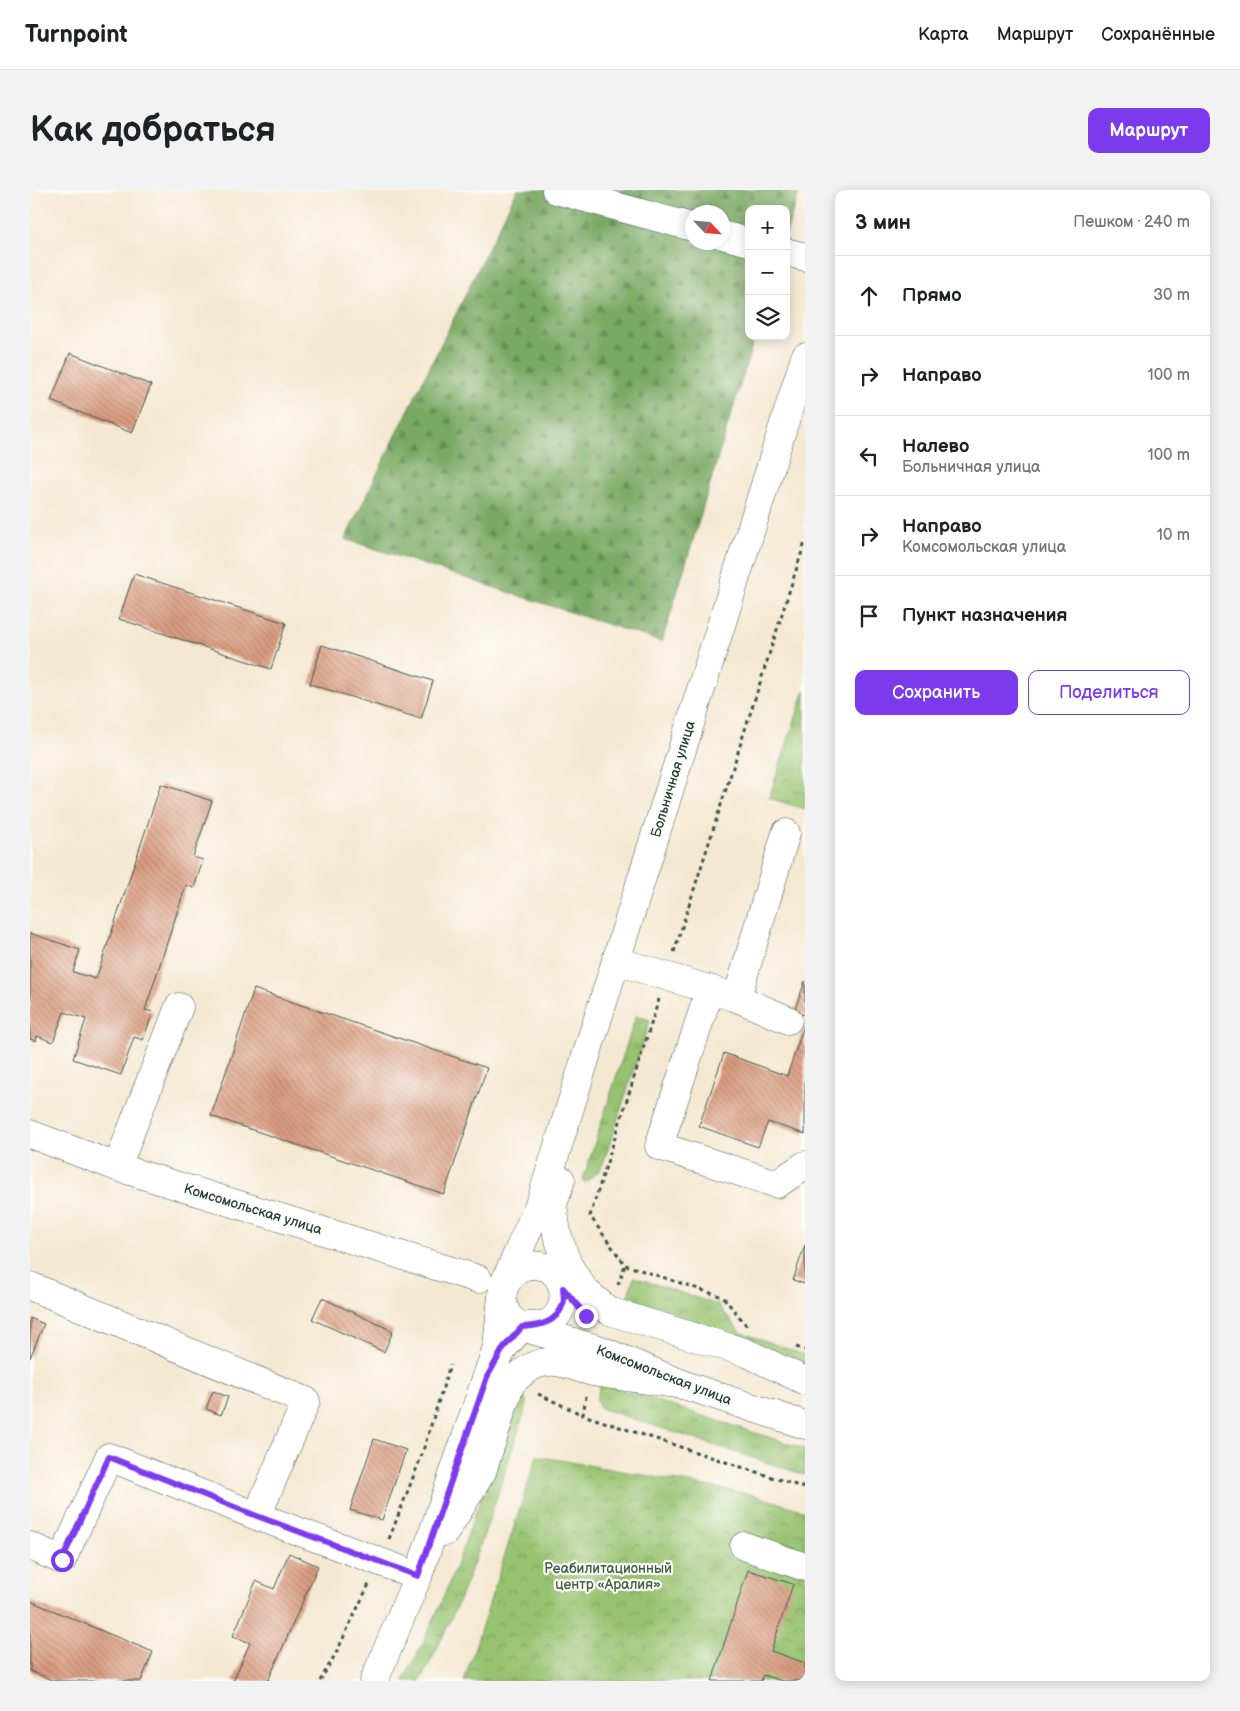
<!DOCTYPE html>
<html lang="ru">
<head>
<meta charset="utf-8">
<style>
	body { margin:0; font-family:"Balsamiq Sans",sans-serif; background:#f2f2f2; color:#202124 }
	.controls { position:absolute; right:15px; top:15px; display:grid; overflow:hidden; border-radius:10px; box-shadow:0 2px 12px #0003 }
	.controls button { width:45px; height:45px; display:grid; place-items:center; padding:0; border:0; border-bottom:1px solid #e0e0e0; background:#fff; color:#202124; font:25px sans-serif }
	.compass { position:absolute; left:655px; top:15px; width:45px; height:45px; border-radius:50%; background:#fff; box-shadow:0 2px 12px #0003; rotate:116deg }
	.stop { position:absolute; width:15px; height:15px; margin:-11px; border:4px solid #7c3aed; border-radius:50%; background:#fff }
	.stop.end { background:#7c3aed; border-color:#fff; box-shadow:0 1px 5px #0008 }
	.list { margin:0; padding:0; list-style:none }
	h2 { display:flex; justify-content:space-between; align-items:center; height:65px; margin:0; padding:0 20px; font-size:21px }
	h2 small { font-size:16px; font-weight:400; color:#757577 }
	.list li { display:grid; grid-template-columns:32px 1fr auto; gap:15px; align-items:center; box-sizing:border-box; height:80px; padding:0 20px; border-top:1px solid #e0e0e0 }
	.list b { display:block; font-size:19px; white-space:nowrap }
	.list p { margin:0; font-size:16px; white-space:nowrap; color:#757577 }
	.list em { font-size:16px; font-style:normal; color:#757577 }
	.actions { display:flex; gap:10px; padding:15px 20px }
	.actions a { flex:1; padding:11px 0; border:1px solid #7c3aed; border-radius:10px; text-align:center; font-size:18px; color:#7c3aed }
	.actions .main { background:#7c3aed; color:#fff }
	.icon { flex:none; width:28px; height:28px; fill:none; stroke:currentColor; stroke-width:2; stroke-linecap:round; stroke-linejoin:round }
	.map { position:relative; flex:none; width:775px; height:1491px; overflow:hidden; border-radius:10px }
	header { display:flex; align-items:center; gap:30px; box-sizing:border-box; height:70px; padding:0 25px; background:#fff; border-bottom:1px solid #e0e0e0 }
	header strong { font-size:24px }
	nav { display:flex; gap:28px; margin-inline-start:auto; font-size:18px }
	.intro { display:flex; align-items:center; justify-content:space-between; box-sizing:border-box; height:120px; padding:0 30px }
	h1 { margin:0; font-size:35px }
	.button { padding:12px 22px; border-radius:10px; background:#7c3aed; color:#fff; font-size:18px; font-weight:700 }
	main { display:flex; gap:30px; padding:0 30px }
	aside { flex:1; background:#fff; border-radius:10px; box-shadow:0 2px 12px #0003 }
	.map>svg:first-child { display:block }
	.grass { fill:url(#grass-tufts); stroke:#5b8052 }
	.forest { fill:url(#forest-firs); stroke:#4c734b; fill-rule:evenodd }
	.park { fill:url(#park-crowns); stroke:#5b8052 }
	.building { fill:url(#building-back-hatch) }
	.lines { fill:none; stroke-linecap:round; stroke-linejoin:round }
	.minor-casing { stroke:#3f574c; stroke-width:29 }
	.major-casing { stroke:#3f574c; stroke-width:29 }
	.path { stroke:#3f574c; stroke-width:3; stroke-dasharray:4 4; stroke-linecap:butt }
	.minor { stroke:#fff; stroke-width:28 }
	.major { stroke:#fff; stroke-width:28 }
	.route { stroke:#7c3aed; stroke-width:6 }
	.labels { text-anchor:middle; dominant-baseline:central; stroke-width:4.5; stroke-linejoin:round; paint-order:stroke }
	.street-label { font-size:14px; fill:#1f3d34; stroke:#fdfcf7 }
	.park-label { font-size:14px; fill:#3d5e43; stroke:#fdfcf7 }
</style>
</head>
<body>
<header>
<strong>Turnpoint</strong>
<nav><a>Карта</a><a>Маршрут</a><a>Сохранённые</a></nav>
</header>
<div class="intro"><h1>Как добраться</h1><a class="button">Маршрут</a></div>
<main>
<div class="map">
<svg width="775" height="1491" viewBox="0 0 775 1491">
	<defs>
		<pattern id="grass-tufts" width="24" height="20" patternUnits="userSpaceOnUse" patternTransform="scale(1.25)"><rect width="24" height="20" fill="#97c370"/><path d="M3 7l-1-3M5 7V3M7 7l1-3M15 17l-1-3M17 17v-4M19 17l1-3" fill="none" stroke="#7ba05d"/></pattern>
		<pattern id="forest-firs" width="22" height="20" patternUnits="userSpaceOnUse" patternTransform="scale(1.25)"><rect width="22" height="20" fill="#79a962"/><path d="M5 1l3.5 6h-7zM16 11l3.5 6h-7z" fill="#638b52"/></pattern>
		<pattern id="park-crowns" width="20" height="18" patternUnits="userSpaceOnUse" patternTransform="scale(1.25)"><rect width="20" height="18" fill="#97c370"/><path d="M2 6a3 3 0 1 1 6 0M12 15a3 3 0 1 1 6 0" fill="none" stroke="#7ba05d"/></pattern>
		<pattern id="building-back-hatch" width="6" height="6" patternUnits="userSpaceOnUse" patternTransform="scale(1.25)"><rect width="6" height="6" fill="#da9c80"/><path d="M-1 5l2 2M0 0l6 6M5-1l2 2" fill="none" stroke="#b0806a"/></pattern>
	</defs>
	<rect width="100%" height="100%" fill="#fdfcf7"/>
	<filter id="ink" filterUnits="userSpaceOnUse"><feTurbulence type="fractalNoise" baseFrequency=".02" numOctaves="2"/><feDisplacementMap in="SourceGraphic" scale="10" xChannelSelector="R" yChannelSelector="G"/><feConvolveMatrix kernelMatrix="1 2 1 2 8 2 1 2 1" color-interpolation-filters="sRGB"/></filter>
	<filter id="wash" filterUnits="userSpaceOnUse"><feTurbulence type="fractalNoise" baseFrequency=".0096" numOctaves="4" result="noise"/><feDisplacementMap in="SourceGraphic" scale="20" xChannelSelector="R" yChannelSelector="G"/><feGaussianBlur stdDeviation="1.12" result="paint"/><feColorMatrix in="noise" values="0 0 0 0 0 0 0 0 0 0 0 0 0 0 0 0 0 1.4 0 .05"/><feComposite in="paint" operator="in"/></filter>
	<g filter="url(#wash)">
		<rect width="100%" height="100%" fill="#f5e8d2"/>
		<g class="grass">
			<polygon points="606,826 620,830 573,974 570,980 556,992 554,992 553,989"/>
			<polygon points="604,1087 688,1115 710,1142 775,1165 775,1179 594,1117"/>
			<polygon points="571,1193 775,1259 775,1285 570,1218 566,1210"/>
			<path d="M485,1206l10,3 2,5c-31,94 -58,190 -107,277h-17c50,-90 79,-188 112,-285z"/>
		</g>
		<path class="forest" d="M487,0h283l-14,44v-25h-37v127h6l-93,306 -317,-103zM662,22h30v30h-30z"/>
		<g class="park">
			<polygon points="775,500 775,619 739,608"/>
			<polygon points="507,1266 720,1304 775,1321 775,1491 434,1491"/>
		</g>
		<g id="blocks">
			<g class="building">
				<polygon points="40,163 121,195 102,243 21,211"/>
				<polygon points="104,384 256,433 241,479 89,429"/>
				<polygon points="292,455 403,491 391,529 280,494"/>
				<polygon points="131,594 182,611 163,667 173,670 164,698 156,695 115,820 123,822 113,850 104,847 91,885 43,869 56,829 34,822 23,852 7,846 6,851 0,849 0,743 50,760 43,782 66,789"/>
				<polygon points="775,791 775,825 764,822"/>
				<polygon points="224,799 457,878 414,1004 181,926"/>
				<polygon points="775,833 775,944 738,932 728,957 669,936 694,863 757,886"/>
				<polygon points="775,1055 775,1094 763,1090"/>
				<polygon points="292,1108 363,1141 354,1162 282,1129"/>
				<polygon points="0,1128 14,1134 0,1168"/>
				<polygon points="183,1201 198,1207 191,1225 176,1219"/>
				<polygon points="344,1249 376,1260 352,1330 320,1320"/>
				<polygon points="259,1363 288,1376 238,1491 203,1491 220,1453 203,1446 226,1391 244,1399"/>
				<polygon points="718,1380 763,1394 741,1461 775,1473 775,1491 752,1491 733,1485 731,1491 682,1491"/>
				<polygon points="0,1411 123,1462 111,1491 24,1491 0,1481"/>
			</g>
		</g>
	</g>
	<g filter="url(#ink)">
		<use href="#blocks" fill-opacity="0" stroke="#3f574c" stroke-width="1"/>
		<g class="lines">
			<g class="minor-casing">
				<g id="minor">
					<polyline points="526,0 662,37"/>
					<polyline points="692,45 719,52"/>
					<polyline points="756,62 775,67"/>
					<polyline points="587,771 707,808 758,830"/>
					<polyline points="680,799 629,956 747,994 775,975"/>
					<polyline points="707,808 756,643"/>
					<polyline points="0,944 87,977 448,1089"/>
					<polyline points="87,977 149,817"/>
					<polyline points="0,1096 276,1211 227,1326"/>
					<polyline points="0,1356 32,1370 79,1267 227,1326 388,1386"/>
					<polyline points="714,1356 775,1377"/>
				</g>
			</g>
			<g class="major-casing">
				<g id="major">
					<polyline points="531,990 523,1015 527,1044 538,1075 555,1101 579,1121 717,1163 775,1191"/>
					<path d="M496,1075c7,0 15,0 22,3 18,10 20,35 7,50 -6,6 -17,8 -25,8 -8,1 -15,-2 -20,-8 -16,-21 -5,-42 16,-53z"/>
					<polyline points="466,1172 474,1157 492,1137 568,1159 657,1196 775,1235"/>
					<path d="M415,1342l37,-60 28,-87c11,-13 27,-25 46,-23 12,1 24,7 37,10 31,5 63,9 94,14"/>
					<polyline points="344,1491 388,1386 467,1157 473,1096 511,1010 775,167"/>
				</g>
			</g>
			<g class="path">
				<polyline points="644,762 775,352"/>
				<polyline points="629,809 560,1026 595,1075 693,1107 717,1136"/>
				<polyline points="588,1095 595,1075"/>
				<polyline points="766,1157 775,1160"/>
				<polyline points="508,1204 553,1225"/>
				<polyline points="556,1206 553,1225 775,1298"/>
				<polyline points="359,1349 391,1267 420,1175"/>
				<polyline points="290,1491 306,1463 339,1394"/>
			</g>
			<use href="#minor" class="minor"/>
			<use href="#major" class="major"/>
		</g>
	</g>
	<g class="lines" filter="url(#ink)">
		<path class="route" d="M32,1370l47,-103 148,59 161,60 69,-199 17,-30 18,-20c17,-1 35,-4 41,-23 2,-4 0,-11 0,-16l23,28"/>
	</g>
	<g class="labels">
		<g class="street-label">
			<text transform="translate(643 589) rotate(-73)">Больничная улица</text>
			<text transform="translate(223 1019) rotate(17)">Комсомольская улица</text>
			<text transform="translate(634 1185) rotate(21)">Комсомольская улица</text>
		</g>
		<g class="park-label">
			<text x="578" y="1378">Реабилитационный<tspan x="578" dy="16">центр «Аралия»</tspan></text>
		</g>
	</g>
</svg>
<div class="controls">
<button>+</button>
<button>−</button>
<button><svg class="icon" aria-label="layers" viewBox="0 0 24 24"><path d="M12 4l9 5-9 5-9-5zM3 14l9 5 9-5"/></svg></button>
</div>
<svg class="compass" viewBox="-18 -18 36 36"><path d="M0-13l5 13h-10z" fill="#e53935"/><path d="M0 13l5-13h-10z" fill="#757577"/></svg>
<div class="stop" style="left:32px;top:1370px"></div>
<div class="stop end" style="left:556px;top:1126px"></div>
</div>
<aside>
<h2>3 мин<small>Пешком · 240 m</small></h2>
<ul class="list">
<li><svg class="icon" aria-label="ahead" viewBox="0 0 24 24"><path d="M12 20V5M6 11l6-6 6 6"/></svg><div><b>Прямо</b></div><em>30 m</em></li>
<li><svg class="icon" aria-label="right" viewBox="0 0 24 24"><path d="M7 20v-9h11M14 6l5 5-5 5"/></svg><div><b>Направо</b></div><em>100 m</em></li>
<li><svg class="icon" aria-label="left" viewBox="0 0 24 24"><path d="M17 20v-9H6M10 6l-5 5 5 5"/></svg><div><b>Налево</b><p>Больничная улица</p></div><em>100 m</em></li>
<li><svg class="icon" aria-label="right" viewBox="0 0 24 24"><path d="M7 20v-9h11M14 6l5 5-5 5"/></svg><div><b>Направо</b><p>Комсомольская улица</p></div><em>10 m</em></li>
<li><svg class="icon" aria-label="arrive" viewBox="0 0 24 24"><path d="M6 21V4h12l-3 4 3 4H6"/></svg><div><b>Пункт назначения</b></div></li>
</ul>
<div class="actions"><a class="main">Сохранить</a><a>Поделиться</a></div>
</aside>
</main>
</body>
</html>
